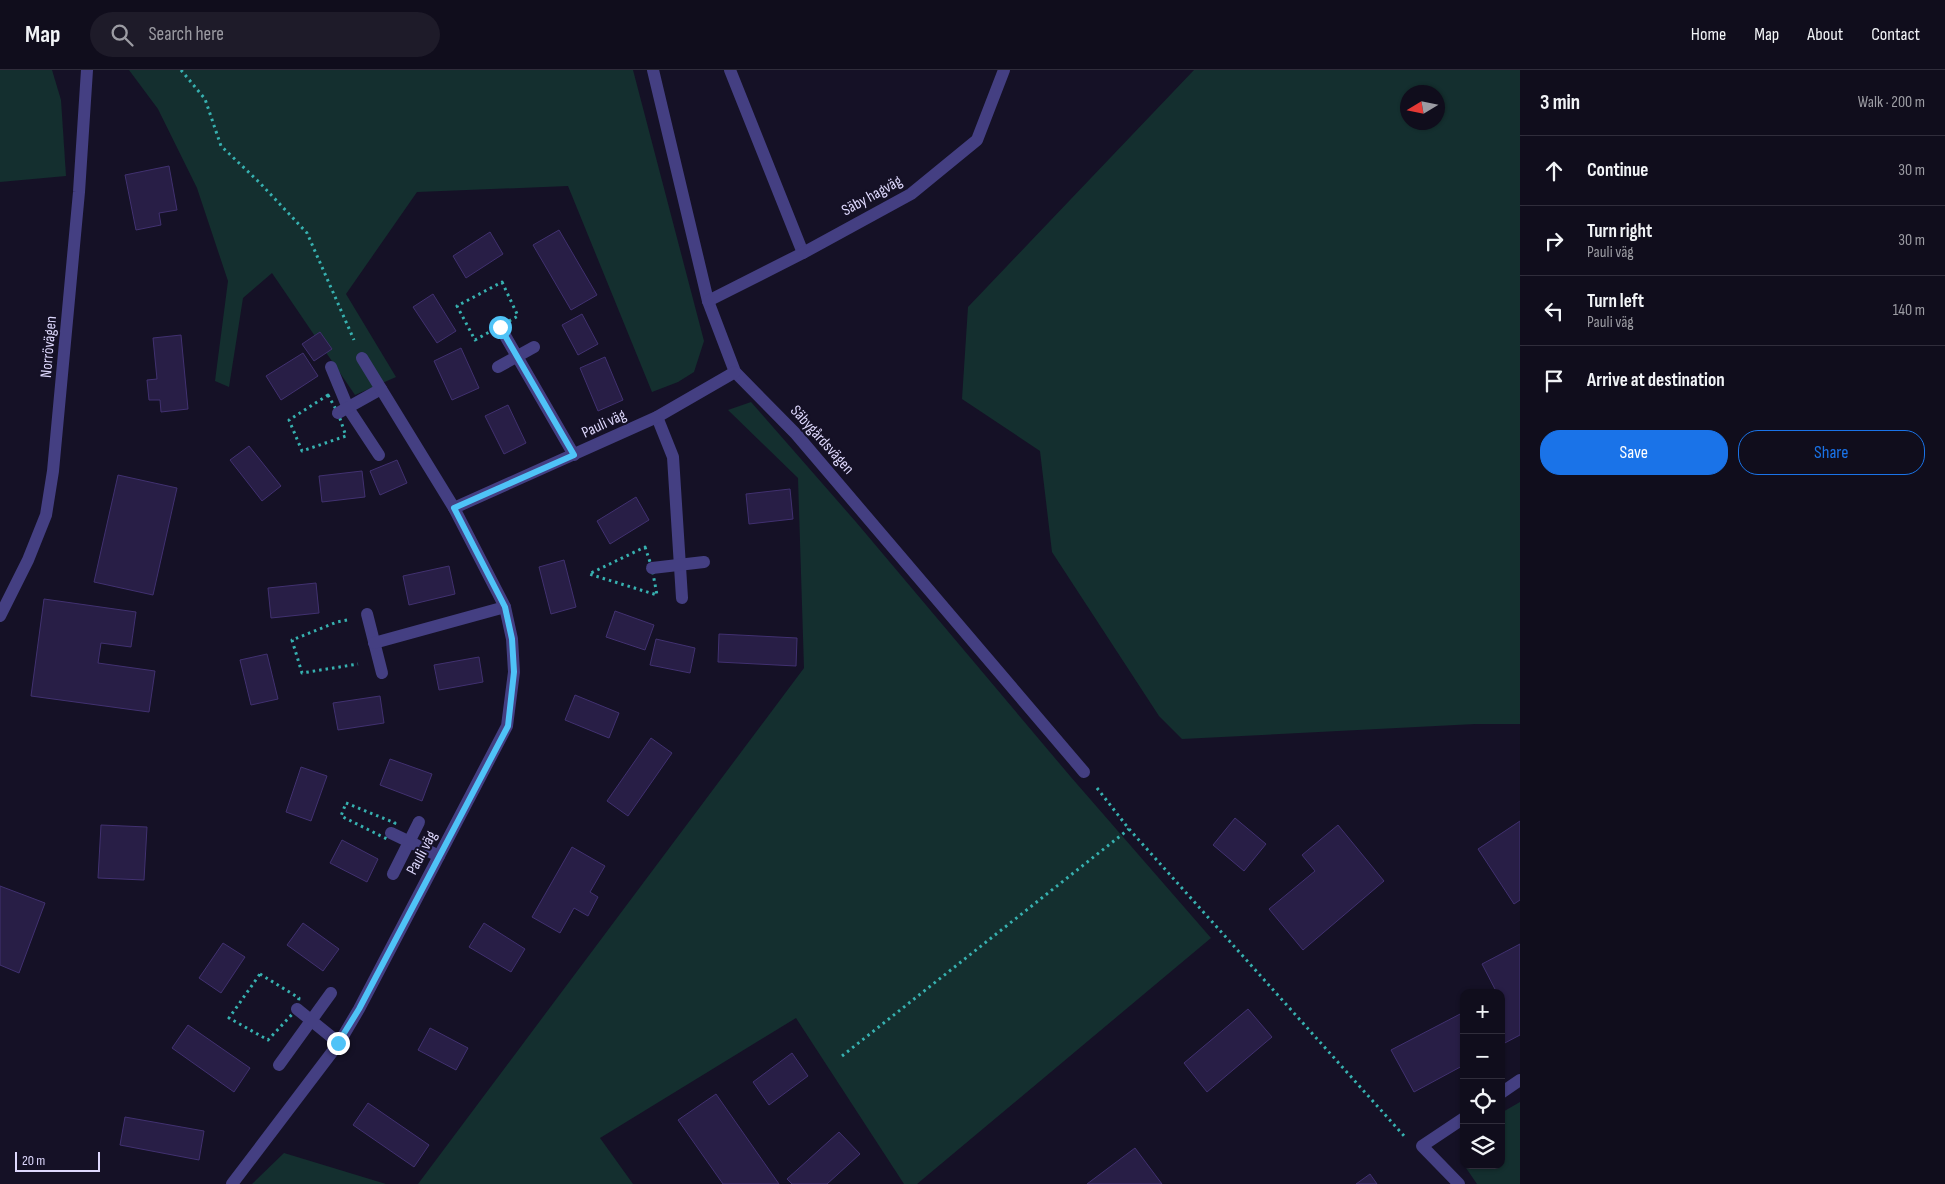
<!DOCTYPE html>
<html lang="en">
<head>
<meta charset="utf-8">
<style>
	body { margin:0; font-family:"Sofia Sans Condensed",sans-serif; background:#1e1b29; color:#f1f3f6 }
	.controls { position:absolute; right:15px; bottom:15px; display:grid; overflow:hidden; border-radius:10px; box-shadow:0 1px 4px #0004 }
	.controls button { width:45px; height:45px; display:grid; place-items:center; padding:0; border:0; border-bottom:1px solid #302d3b; background:#100d1c; color:#f1f3f6; font:25px sans-serif }
	.compass { position:absolute; left:1400px; top:15px; width:45px; height:45px; border-radius:50%; background:#100d1c; box-shadow:0 1px 4px #0004; rotate:260deg }
	.scale { position:absolute; left:15px; bottom:12px; width:85px; box-sizing:border-box; padding-left:5px; border:2px solid #ded8fd; border-top:0; font-size:14px; line-height:18px; white-space:nowrap; color:#ded8fd; -webkit-text-stroke:4px #151126; paint-order:stroke }
	.stop { position:absolute; width:15px; height:15px; margin:-11px; border:4px solid #4fc3f7; border-radius:50%; background:#fff }
	.stop.end { background:#4fc3f7; border-color:#fff; box-shadow:0 1px 5px #0008 }
	.list { margin:0; padding:0; list-style:none }
	h2 { display:flex; justify-content:space-between; align-items:center; height:65px; margin:0; padding:0 20px; font-size:21px }
	h2 small { font-size:16px; font-weight:400; color:#9c9ca3 }
	.list li { display:grid; grid-template-columns:32px 1fr auto; gap:15px; align-items:center; box-sizing:border-box; height:70px; padding:0 20px; border-top:1px solid #302d3b }
	.list b { display:block; font-size:19px; white-space:nowrap }
	.list p { margin:0; font-size:16px; white-space:nowrap; color:#9c9ca3 }
	.list em { font-size:16px; font-style:normal; color:#9c9ca3 }
	.actions { display:flex; gap:10px; padding:15px 20px }
	.actions a { flex:1; padding:11px 0; border:1px solid #1a73e8; border-radius:20px; text-align:center; font-size:18px; color:#1a73e8 }
	.actions .main { background:#1a73e8; color:#fff }
	.icon { flex:none; width:28px; height:28px; fill:none; stroke:currentColor; stroke-width:2; stroke-linecap:round; stroke-linejoin:round }
	.map { position:relative; flex:none; width:1520px; height:1114px; overflow:hidden }
	header { display:flex; align-items:center; gap:30px; box-sizing:border-box; height:70px; padding:0 25px; background:#100d1c; border-bottom:1px solid #302d3b }
	header strong { font-size:24px }
	nav { display:flex; gap:28px; margin-inline-start:auto; font-size:18px }
	.search { width:350px; height:45px; background:#1e1b29; display:flex; align-items:center; gap:12px; box-sizing:border-box; padding:0 18px; border-radius:28px; color:#9c9ca3; font-size:19px }
	main { display:flex }
	aside { flex:1; background:#100d1c }
	.map>svg:first-child { display:block }
	.green { fill:#142f2f; fill-rule:evenodd }
	.building { fill:#281e46; stroke:#413170 }
	.lines { fill:none; stroke-linecap:round; stroke-linejoin:round }
	.path { stroke:#37b1b0; stroke-width:3; stroke-dasharray:2.5 4; stroke-linecap:butt }
	.lane { stroke:#443f82; stroke-width:12 }
	.street { stroke:#443f82; stroke-width:12 }
	.route { stroke:#4fc3f7; stroke-width:6 }
	.labels { text-anchor:middle; dominant-baseline:central; stroke-width:4.5; stroke-linejoin:round; paint-order:stroke }
	.street-label { font-size:16px; fill:#ded8fd; stroke:#151126 }
</style>
</head>
<body>
<header>
<strong>Map</strong>
<div class="search"><svg class="icon" aria-label="search" viewBox="0 0 24 24"><circle cx="10" cy="10" r="6"/><path d="M15 15l6 6"/></svg>Search here</div>
<nav><a>Home</a><a>Map</a><a>About</a><a>Contact</a></nav>
</header>
<main>
<div class="map">
<svg width="1520" height="1114" viewBox="0 0 1520 1114">
	<rect width="100%" height="100%" fill="#151126"/>
	<g class="green">
		<polygon points="0,0 52,0 61,30 66,106 0,112"/>
		<polygon points="129,0 633,0 704,271 694,302 678,312 652,322 568,116 417,122 346,224 396,307 355,325 272,203 243,228 229,317 215,311 228,211 197,118 158,39"/>
		<path d="M1194,0h326v654h-45l-293,15 -23,-23 -107,-164 -12,-101 -78,-52 6,-92zM1408,22h30v30h-30z"/>
		<polygon points="751,332 856,452 1070,706 1211,868 917,1114 904,1114 796,948 600,1068 633,1114 418,1114 804,598 798,408 728,340"/>
		<polygon points="1520,1032 1520,1114 1477,1114 1464,1095 1501,1095 1501,1043"/>
		<polygon points="284,1083 386,1114 252,1114"/>
	</g>
	<g class="building">
		<polygon points="169,96 177,140 159,143 161,155 136,160 125,105"/>
		<polygon points="559,160 597,225 571,240 533,175"/>
		<polygon points="490,162 503,184 466,208 453,186"/>
		<polygon points="433,224 456,261 437,273 413,237"/>
		<polygon points="582,244 598,274 578,285 562,255"/>
		<polygon points="320,262 332,279 314,291 302,274"/>
		<polygon points="181,265 188,339 161,342 160,330 149,330 147,310 157,309 153,268"/>
		<polygon points="461,278 479,318 452,330 434,291"/>
		<polygon points="303,283 318,306 281,330 266,306"/>
		<polygon points="605,287 623,330 598,341 580,298"/>
		<polygon points="508,335 526,373 504,384 485,346"/>
		<polygon points="249,376 281,416 262,431 230,390"/>
		<polygon points="397,390 407,413 380,425 370,401"/>
		<polygon points="362,401 365,427 322,432 319,406"/>
		<polygon points="118,405 177,418 153,525 94,512"/>
		<polygon points="790,419 793,449 749,454 746,424"/>
		<polygon points="636,427 649,450 610,474 597,451"/>
		<polygon points="564,490 576,537 551,544 539,497"/>
		<polygon points="449,496 455,524 409,535 403,506"/>
		<polygon points="316,513 319,543 271,548 268,518"/>
		<polygon points="44,529 136,542 131,577 101,573 98,593 155,601 149,642 31,626"/>
		<polygon points="615,541 654,555 645,580 606,567"/>
		<polygon points="719,564 797,568 796,596 718,592"/>
		<polygon points="656,569 695,578 690,603 650,595"/>
		<polygon points="267,584 278,629 251,635 240,590"/>
		<polygon points="479,587 483,612 439,620 434,595"/>
		<polygon points="575,625 619,643 609,668 565,650"/>
		<polygon points="380,626 384,653 338,660 333,633"/>
		<polygon points="651,668 672,683 628,746 607,731"/>
		<polygon points="390,689 432,704 422,731 380,715"/>
		<polygon points="301,697 327,706 311,751 286,742"/>
		<polygon points="1235,748 1266,774 1244,801 1213,775"/>
		<polygon points="1520,751 1520,830 1514,834 1478,779"/>
		<polygon points="101,755 147,757 144,810 98,808"/>
		<polygon points="1338,755 1384,811 1303,880 1269,839 1315,801 1302,785"/>
		<polygon points="342,770 378,789 367,812 330,793"/>
		<polygon points="572,777 605,796 590,822 598,827 588,846 574,838 560,863 532,847"/>
		<polygon points="0,816 45,833 19,903 0,895"/>
		<polygon points="303,853 339,879 323,901 287,875"/>
		<polygon points="484,853 525,879 511,902 469,877"/>
		<polygon points="223,873 245,887 221,923 199,908"/>
		<polygon points="1520,874 1520,965 1501,975 1501,923 1497,923 1482,894"/>
		<polygon points="1248,939 1272,967 1207,1022 1184,993"/>
		<polygon points="1464,942 1464,995 1414,1022 1391,980"/>
		<polygon points="188,955 250,998 234,1022 172,978"/>
		<polygon points="430,958 468,978 456,1000 418,980"/>
		<polygon points="792,983 808,1006 769,1035 753,1012"/>
		<polygon points="716,1024 779,1114 723,1114 678,1050"/>
		<polygon points="368,1033 429,1075 414,1097 353,1055"/>
		<polygon points="125,1047 204,1061 199,1090 120,1075"/>
		<polygon points="839,1062 860,1084 827,1114 792,1114 787,1109"/>
		<polygon points="1135,1078 1162,1114 1087,1114"/>
		<polygon points="1370,1104 1377,1114 1356,1114"/>
	</g>
	<g class="lines">
		<g class="path">
			<polyline points="181,0 205,29 221,76 260,113 307,163 354,270"/>
			<polygon points="502,212 518,246 475,270 457,236"/>
			<polygon points="328,325 338,343 346,366 302,381 289,350"/>
			<polygon points="645,477 652,498 657,525 589,504"/>
			<polyline points="347,550 337,552 292,570 302,603 358,594"/>
			<polyline points="1097,718 1129,759 1405,1067"/>
			<polygon points="346,733 395,753 387,769 341,746"/>
			<polygon points="260,904 299,928 297,939 268,970 229,948"/>
			<polyline points="842,986 1129,759"/>
		</g>
		<g class="lane">
			<polyline points="500,257 574,385"/>
			<polyline points="331,297 348,338 379,385"/>
			<polyline points="498,297 534,277"/>
			<polyline points="338,343 381,319"/>
			<polyline points="657,347 673,387 682,528"/>
			<polyline points="652,498 704,492"/>
			<polyline points="367,544 382,603"/>
			<polyline points="374,573 505,537"/>
			<polyline points="391,763 439,786"/>
			<polyline points="393,804 419,752"/>
			<polyline points="297,939 339,973"/>
			<polyline points="279,995 331,923"/>
			<polyline points="1501,1023 1520,1010"/>
			<polyline points="1459,1114 1422,1076 1464,1048"/>
		</g>
		<g class="street">
			<polyline points="653,0 708,231 735,302 796,364 1084,702"/>
			<polyline points="730,0 803,183"/>
			<polyline points="708,231 803,183 911,124 977,70 1004,0"/>
			<polyline points="454,438 657,347 735,302"/>
			<polyline points="0,546 28,490 46,445 53,401 79,122 87,0"/>
			<polyline points="232,1114 339,973 359,939 507,656 514,602 512,569 505,537 454,438 362,288"/>
		</g>
	</g>
	<g class="lines">
		<polyline class="route" points="338,973 359,939 508,656 514,602 512,569 505,537 454,438 574,385 500,257"/>
	</g>
	<g class="labels">
		<g class="street-label">
			<text transform="translate(872 126) rotate(-29)">Säby hagväg</text>
			<text transform="translate(49 277) rotate(-85)">Norrövägen</text>
			<text transform="translate(604 354) rotate(-25)">Pauli väg</text>
			<text transform="translate(822 370) rotate(48)">Säbygårdsvägen</text>
			<text transform="translate(422 783) rotate(-62)">Pauli väg</text>
		</g>
	</g>
</svg>
<div class="controls">
<button>+</button>
<button>−</button>
<button><svg class="icon" aria-label="locate" viewBox="0 0 24 24"><circle cx="12" cy="12" r="6"/><path d="M12 2v4M12 18v4M2 12h4M18 12h4"/></svg></button>
<button><svg class="icon" aria-label="layers" viewBox="0 0 24 24"><path d="M12 4l9 5-9 5-9-5zM3 14l9 5 9-5"/></svg></button>
</div>
<svg class="compass" viewBox="-18 -18 36 36"><path d="M0-13l5 13h-10z" fill="#e53935"/><path d="M0 13l5-13h-10z" fill="#9c9ca3"/></svg>
<div class="scale">20 m</div>
<div class="stop" style="left:500px;top:257px"></div>
<div class="stop end" style="left:338px;top:973px"></div>
</div>
<aside>
<h2>3 min<small>Walk · 200 m</small></h2>
<ul class="list">
<li><svg class="icon" aria-label="ahead" viewBox="0 0 24 24"><path d="M12 20V5M6 11l6-6 6 6"/></svg><div><b>Continue</b></div><em>30 m</em></li>
<li><svg class="icon" aria-label="right" viewBox="0 0 24 24"><path d="M7 20v-9h11M14 6l5 5-5 5"/></svg><div><b>Turn right</b><p>Pauli väg</p></div><em>30 m</em></li>
<li><svg class="icon" aria-label="left" viewBox="0 0 24 24"><path d="M17 20v-9H6M10 6l-5 5 5 5"/></svg><div><b>Turn left</b><p>Pauli väg</p></div><em>140 m</em></li>
<li><svg class="icon" aria-label="arrive" viewBox="0 0 24 24"><path d="M6 21V4h12l-3 4 3 4H6"/></svg><div><b>Arrive at destination</b></div></li>
</ul>
<div class="actions"><a class="main">Save</a><a>Share</a></div>
</aside>
</main>
</body>
</html>
